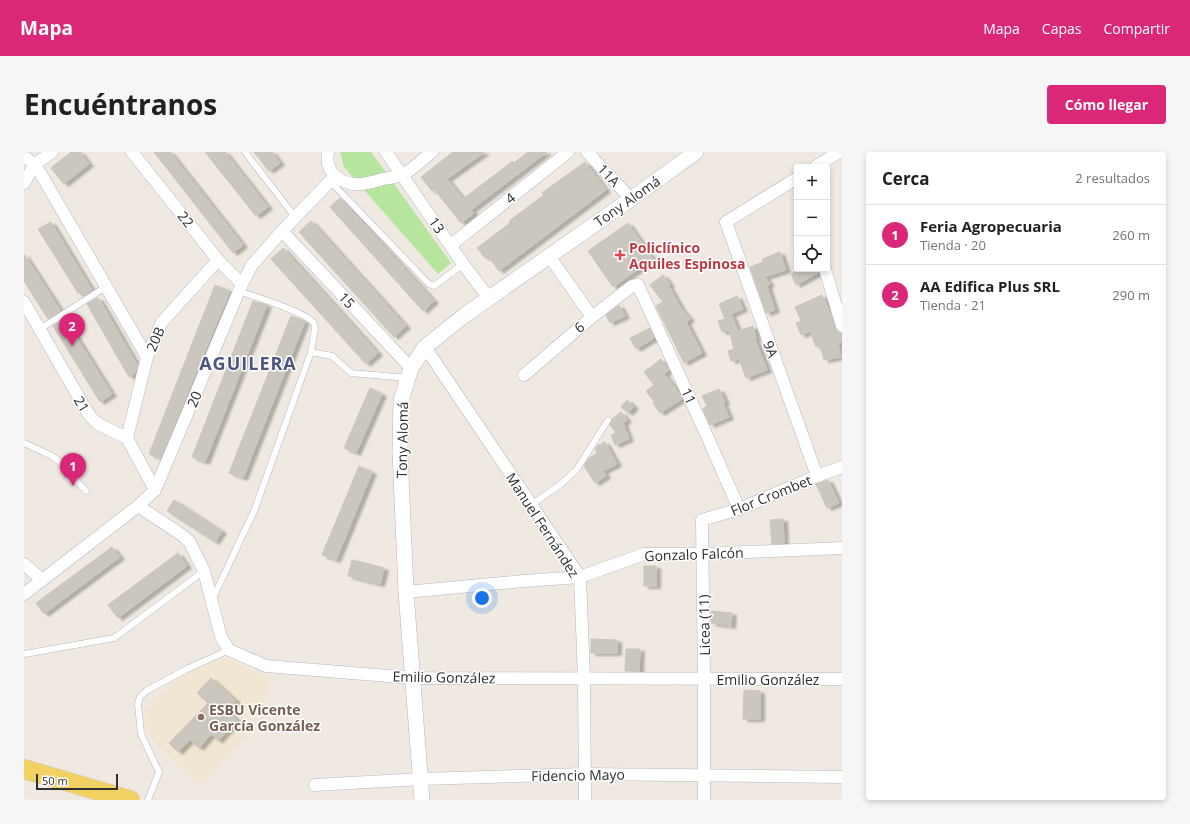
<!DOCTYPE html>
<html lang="es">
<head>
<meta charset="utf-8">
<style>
	body { margin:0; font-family:"Open Sans",sans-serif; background:#f6f6f6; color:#202124 }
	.controls { position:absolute; right:12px; top:12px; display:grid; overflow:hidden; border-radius:4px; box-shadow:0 2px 6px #0003 }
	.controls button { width:36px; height:36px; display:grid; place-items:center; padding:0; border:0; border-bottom:1px solid #e0e0e0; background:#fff; color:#202124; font:20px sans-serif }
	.scale { position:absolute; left:12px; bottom:10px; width:82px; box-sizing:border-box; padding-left:4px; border:2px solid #2e2e2e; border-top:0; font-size:11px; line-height:14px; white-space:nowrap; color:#2e2e2e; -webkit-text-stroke:3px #fff; paint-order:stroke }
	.you { position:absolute; left:458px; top:446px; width:14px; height:14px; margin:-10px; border:3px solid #fff; border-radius:50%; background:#1a73e8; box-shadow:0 0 0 6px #1a73e833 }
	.badge { display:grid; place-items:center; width:26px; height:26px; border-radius:50%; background:#db2777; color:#fff; font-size:13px; font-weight:700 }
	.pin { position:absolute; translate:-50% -33px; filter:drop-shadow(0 1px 2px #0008) }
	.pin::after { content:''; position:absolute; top:21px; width:14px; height:12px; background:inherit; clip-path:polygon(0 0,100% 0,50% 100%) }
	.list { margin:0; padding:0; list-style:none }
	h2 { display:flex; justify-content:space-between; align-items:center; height:52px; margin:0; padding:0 16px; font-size:17px }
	h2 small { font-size:13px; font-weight:400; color:#757577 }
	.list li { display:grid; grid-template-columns:26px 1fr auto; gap:12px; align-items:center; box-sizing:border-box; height:60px; padding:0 16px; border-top:1px solid #e0e0e0 }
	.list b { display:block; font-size:15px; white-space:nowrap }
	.list p { margin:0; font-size:13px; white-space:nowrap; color:#757577 }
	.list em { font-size:13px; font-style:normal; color:#757577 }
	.icon { flex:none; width:22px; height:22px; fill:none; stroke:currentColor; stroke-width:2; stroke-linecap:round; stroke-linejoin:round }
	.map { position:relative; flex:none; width:818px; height:648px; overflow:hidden; border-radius:4px }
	header { display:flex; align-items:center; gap:24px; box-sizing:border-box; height:56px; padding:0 20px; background:#db2777; color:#fff }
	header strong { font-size:19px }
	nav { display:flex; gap:22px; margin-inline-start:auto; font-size:14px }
	.intro { display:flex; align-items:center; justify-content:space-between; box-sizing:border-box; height:96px; padding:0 24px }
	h1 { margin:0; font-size:28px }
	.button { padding:10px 18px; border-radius:4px; background:#db2777; color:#fff; font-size:14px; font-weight:700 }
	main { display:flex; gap:24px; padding:0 24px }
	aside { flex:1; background:#fff; border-radius:4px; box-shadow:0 2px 6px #0003 }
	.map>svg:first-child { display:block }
	.education { fill:#f0e6d1 }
	.green { fill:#b6e59e }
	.building { fill:#cbc7bf; stroke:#cbc5ba; filter:url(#shadow) }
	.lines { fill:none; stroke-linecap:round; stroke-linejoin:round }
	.service-casing { stroke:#b4b7c1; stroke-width:7 }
	.minor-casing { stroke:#b4b7c1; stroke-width:13 }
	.tertiary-casing { stroke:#b4b7c1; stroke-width:16 }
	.primary-casing { stroke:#c9c9c9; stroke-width:20 }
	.service { stroke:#fff; stroke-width:6 }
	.minor { stroke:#fff; stroke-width:12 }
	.tertiary { stroke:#fff; stroke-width:15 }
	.primary { stroke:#f2d163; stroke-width:19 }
	.health-dot { fill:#e0444e; stroke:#fff; stroke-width:1.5 }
	.education-dot { fill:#8d6e63; stroke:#fff; stroke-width:1.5 }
	.labels { text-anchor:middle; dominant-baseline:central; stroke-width:3; stroke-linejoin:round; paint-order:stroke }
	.street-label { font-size:14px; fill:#2e2e2e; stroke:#fff }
	.health-label { font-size:14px; font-weight:bold; fill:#be3a42; stroke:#fff; text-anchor:start }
	.education-label { font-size:14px; font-weight:bold; fill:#785e54; stroke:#fff; text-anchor:start }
	.district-label { font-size:18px; font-weight:bold; letter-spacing:1px; fill:#4d5680; stroke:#fff }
</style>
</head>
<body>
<header>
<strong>Mapa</strong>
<nav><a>Mapa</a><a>Capas</a><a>Compartir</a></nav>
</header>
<div class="intro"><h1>Encuéntranos</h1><a class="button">Cómo llegar</a></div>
<main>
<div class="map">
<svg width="818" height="648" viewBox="0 0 818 648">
	<defs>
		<filter id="shadow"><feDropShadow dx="4.5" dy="2.5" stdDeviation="1" flood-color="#0004"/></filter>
	</defs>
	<rect width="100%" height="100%" fill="#efe9e1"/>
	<polygon class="education" points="202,506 247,527 230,574 177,633 129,589 121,573 123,558 154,526 181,514"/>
	<polygon class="green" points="316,0 347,0 427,111 414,122 320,15"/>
	<g class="building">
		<polygon points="47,0 56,0 65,12 40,32 27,16"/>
		<polygon points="130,0 146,0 219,93 209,101"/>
		<polygon points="181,0 201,0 244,55 232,64"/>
		<polygon points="230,0 248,0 256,11 245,19"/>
		<polygon points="429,0 461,0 423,27 439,47 489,9 490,11 504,0 523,0 447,58 450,61 437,71 410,37 408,39 397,25"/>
		<polygon points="561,10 582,38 475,119 464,104 461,106 453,96 486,71 485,69 520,43 518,41"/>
		<polygon points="316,46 410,149 399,159 306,55"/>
		<polygon points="287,69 382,174 370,185 275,80"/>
		<polygon points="27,70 68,138 59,144 56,140 54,141 14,77"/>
		<polygon points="604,71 629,107 589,135 564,99"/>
		<polygon points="259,96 354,201 342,212 247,107"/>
		<polygon points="756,100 762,118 741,125 746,132 743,134 751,158 742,161 726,115 739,110 738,107"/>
		<polygon points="0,102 35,156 36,159 24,167 0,129"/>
		<polygon points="776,117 794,117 794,121 772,133 767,122"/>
		<polygon points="639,123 646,132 644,133 657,156 666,167 662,170 678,201 660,211 632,154 639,150 626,133"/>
		<polygon points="191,133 206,139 136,307 125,302"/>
		<polygon points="798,143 806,160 811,176 813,180 818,181 818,190 814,191 817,205 800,208 796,193 792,195 786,179 777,183 772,171 777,169 771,155"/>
		<polygon points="713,144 719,157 707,162 714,179 729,174 732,186 731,187 743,218 722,226 715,207 707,209 704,199 710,197 705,178 698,180 694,169 701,167 695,152"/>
		<polygon points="73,146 75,147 113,213 111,221 105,225 63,152"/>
		<polygon points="229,149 243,153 181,310 168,305"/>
		<polygon points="595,153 601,164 586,171 582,163"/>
		<polygon points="267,164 281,169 219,326 205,321"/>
		<polygon points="41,167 88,242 76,250 29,174"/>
		<polygon points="626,176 630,186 612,197 606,186"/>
		<polygon points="637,207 645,218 640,222 652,237 658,247 636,261 629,251 631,251 622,239 630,233 620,220"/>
		<polygon points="346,236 358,242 332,301 320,296"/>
		<polygon points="695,237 701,250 699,251 705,265 686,273 679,257 683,254 678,244"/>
		<polygon points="603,248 610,255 604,261 597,255"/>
		<polygon points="597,260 603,268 599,271 605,287 591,293 587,283 592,281 586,273 588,267"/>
		<polygon points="581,290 593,312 579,319 582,324 571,331 560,314 565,306 573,301 571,297 573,294"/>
		<polygon points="335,314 348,320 312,408 298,403"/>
		<polygon points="804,328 815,351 803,356 792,332"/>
		<polygon points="150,348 198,379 191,390 143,359"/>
		<polygon points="759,367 760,391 748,392 746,368"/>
		<polygon points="88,395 96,405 20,462 12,451"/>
		<polygon points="154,401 163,414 94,466 84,453"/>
		<polygon points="328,408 360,416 356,432 324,424"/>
		<rect x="620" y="414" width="12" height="20"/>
		<polygon points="687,459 708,461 707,474 687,471"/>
		<polygon points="567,487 593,488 593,501 567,501"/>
		<polygon points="602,497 616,497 615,519 601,519"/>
		<polygon points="187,526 212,549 203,558 213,568 194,589 187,582 175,596 166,588 154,600 145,591 184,551 173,541"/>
		<polygon points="720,538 736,539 736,567 719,567"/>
	</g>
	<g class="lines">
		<g class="service-casing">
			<g id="service">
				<polyline points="221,0 271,65"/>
				<polyline points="306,29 405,132 410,134 439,112"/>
				<polyline points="16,177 83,134"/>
				<polyline points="287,200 308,204 327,221 384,226"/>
				<polyline points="0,291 28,304 36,310 62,339"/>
				<polyline points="507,353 537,332 553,317 584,268"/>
				<path d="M189,446l42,-89 56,-157 4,-24c0,-3 0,-3 -2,-6 -11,-11 -57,-25 -74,-31"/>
				<polyline points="0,502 90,486 180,419"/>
				<polyline points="124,648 135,620 117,582 114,552 116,545 122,539 163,517 205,498"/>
			</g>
		</g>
		<g class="minor-casing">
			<g id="minor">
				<polyline points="108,0 194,108 218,132"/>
				<path d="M304,0c-4,21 14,34 34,32 7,-1 15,-3 21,-5 6,-1 13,-2 19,-4 9,-4 21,-16 30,-23"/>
				<polyline points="362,0 439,112 465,146"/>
				<polyline points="563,0 607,47"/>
				<polyline points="0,5 11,12 123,205"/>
				<polyline points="791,15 815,0"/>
				<polyline points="773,26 702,70 793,324"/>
				<polyline points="0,31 11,12 28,0"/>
				<polyline points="258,79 387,216"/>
				<polyline points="427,93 544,0"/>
				<polyline points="525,104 568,165"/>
				<polyline points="801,117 818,174"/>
				<polyline points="0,150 65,263 74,272 103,286 131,338"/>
				<polyline points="401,195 556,425 560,526 561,648"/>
				<polyline points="500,223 568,165 608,134 614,133 683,284 715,357"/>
				<polyline points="103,286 123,205 138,170 194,108"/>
				<polyline points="114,354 158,383 165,389 180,419 197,485 205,498 242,514 389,526 818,527"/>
				<polyline points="0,412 18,428"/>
				<polyline points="382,440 500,429 556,425 620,402 679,402 818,396"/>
				<polyline points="0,442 114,354 131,338 218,132 228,113 258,79 310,25"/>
				<polyline points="291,633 397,627 561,622 818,625"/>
				<polyline points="680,648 680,527 678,368 715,357 793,324 818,315"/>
			</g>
		</g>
		<g class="tertiary-casing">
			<polyline id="tertiary" points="398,648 382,440 376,299 377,249 387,216 401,195 441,163 607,47 672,0"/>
		</g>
		<g class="primary-casing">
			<polyline id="primary" points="0,617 106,648"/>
		</g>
		<use href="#service" class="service"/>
		<use href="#minor" class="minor"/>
		<use href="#tertiary" class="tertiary"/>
		<use href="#primary" class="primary"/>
	</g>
	<path class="health-dot" d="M594 97h4v4h4v4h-4v4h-4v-4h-4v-4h4z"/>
	<circle class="education-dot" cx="177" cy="565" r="4"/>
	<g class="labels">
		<g class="street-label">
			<text transform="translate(585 23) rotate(46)">11A</text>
			<text transform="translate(486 46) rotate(-38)">4</text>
			<text transform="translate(603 49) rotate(-35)">Tony Alomá</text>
			<text transform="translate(162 67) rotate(51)">22</text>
			<text transform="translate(413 73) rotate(55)">13</text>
			<text transform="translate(323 148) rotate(47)">15</text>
			<text transform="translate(555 175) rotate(-40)">6</text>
			<text transform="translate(131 187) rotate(-67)">20B</text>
			<text transform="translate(747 197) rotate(70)">9A</text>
			<text transform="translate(665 244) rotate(65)">11</text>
			<text transform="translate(170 247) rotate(-67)">20</text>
			<text transform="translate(58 252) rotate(59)">21</text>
			<text transform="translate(378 288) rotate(-89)">Tony Alomá</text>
			<text transform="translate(747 343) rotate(-22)">Flor Crombet</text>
			<text transform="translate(519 373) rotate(57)">Manuel Fernández</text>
			<text transform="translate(670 402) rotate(-2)">Gonzalo Falcón</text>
			<text transform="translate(680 473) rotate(-91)">Licea (11)</text>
			<text transform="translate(420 525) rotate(1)">Emilio González</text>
			<text x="744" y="527">Emilio González</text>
			<text transform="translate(554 623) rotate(-1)">Fidencio Mayo</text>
		</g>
		<g class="health-label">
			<text x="605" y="95">Policlínico<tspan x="605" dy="16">Aquiles Espinosa</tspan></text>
		</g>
		<g class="education-label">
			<text x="185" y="557">ESBU Vicente<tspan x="185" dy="16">García González</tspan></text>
		</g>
		<g class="district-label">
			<text x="224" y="211">AGUILERA</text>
		</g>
	</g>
</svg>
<div class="controls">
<button>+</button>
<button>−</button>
<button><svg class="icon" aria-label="locate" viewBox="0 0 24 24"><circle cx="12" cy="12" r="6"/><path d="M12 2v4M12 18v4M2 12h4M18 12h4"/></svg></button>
</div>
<div class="scale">50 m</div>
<div class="you"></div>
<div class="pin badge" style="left:49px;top:334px">1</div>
<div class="pin badge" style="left:48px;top:194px">2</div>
</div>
<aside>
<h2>Cerca<small>2 resultados</small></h2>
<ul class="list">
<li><span class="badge">1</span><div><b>Feria Agropecuaria</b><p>Tienda · 20</p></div><em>260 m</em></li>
<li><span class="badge">2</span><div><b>AA Edifica Plus SRL</b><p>Tienda · 21</p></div><em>290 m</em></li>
</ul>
</aside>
</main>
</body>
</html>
